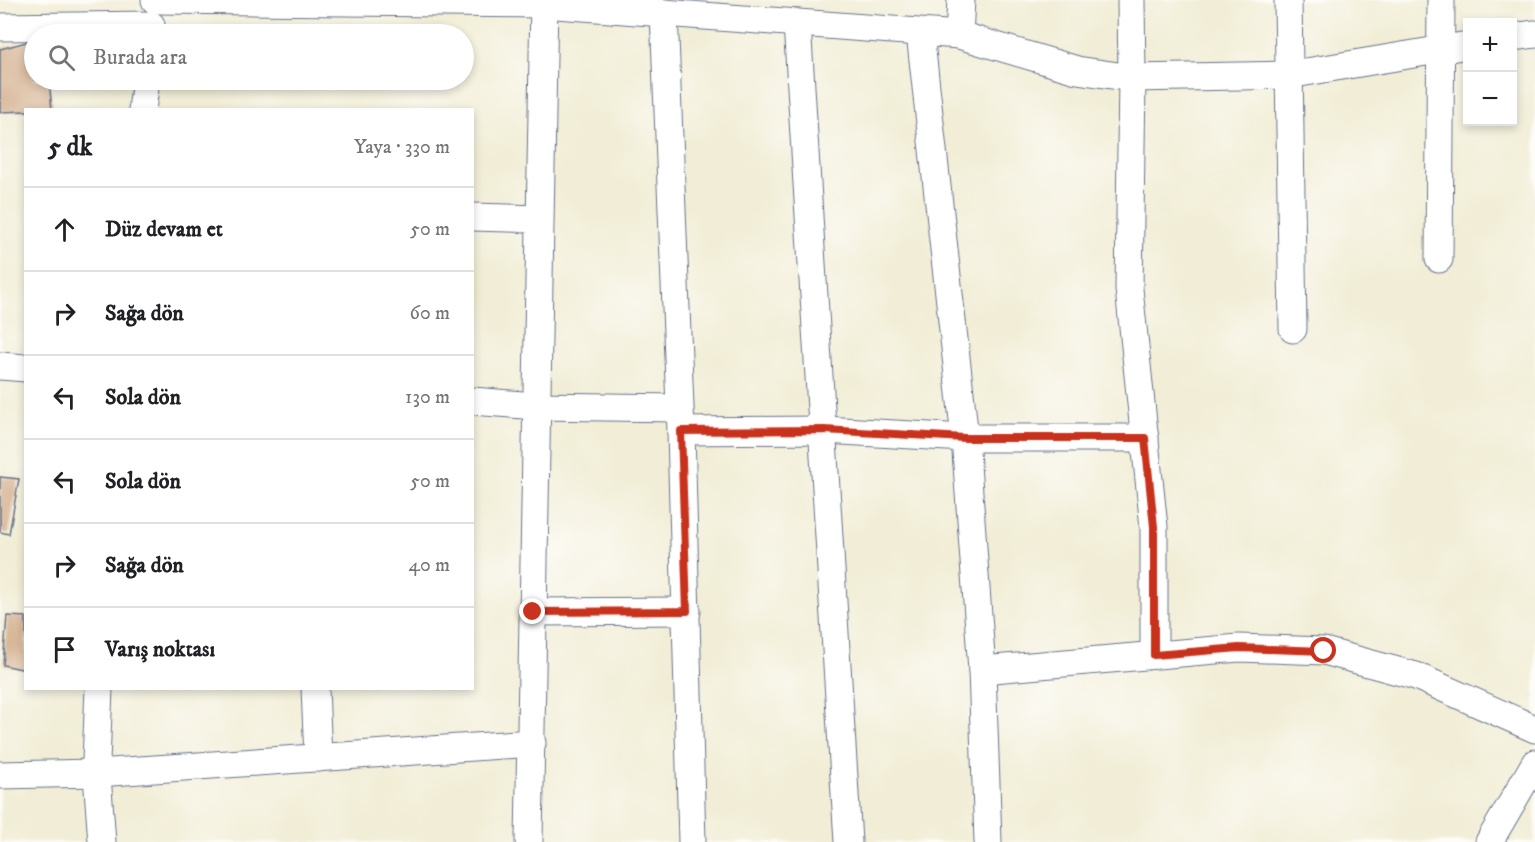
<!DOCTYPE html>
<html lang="tr">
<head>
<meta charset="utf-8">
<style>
	body { margin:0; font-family:"IM FELL DW Pica",serif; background:#f6f6f6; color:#202124 }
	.controls { position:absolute; right:18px; top:18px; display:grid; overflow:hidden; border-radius:0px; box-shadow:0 3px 9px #0003 }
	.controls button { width:54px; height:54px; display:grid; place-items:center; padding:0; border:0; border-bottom:2px solid #e0e0e0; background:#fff; color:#202124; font:30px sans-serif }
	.stop { position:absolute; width:18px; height:18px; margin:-14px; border:4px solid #c8321e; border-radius:50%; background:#fff }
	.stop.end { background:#c8321e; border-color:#fff; box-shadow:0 2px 6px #0008 }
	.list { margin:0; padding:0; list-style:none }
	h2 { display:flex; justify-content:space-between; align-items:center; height:78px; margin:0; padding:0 24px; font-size:26px }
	h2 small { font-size:20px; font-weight:400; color:#757577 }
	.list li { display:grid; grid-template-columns:39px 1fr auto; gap:18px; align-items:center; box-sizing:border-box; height:84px; padding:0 24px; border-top:2px solid #e0e0e0 }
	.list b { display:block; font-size:22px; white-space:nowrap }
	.list em { font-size:20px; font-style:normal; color:#757577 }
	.icon { flex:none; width:33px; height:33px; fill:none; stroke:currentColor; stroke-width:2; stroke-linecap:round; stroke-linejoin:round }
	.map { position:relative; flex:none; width:1535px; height:842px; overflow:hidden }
	.search { position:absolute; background:#fff; box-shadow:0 3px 9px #0003; left:24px; top:24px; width:450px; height:66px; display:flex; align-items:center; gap:15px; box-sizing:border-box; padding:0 21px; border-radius:33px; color:#757577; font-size:22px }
	.panel { position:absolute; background:#fff; box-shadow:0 3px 9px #0003; left:24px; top:108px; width:450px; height:582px; border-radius:0px }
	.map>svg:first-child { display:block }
	.building { fill:#d4af8e }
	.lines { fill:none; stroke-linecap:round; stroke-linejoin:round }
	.minor-casing { stroke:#667288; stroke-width:29 }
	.minor { stroke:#fff; stroke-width:27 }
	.route { stroke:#c8321e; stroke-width:8 }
</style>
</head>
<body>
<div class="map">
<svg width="1535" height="842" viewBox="0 0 1535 842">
	<rect width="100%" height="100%" fill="#fdfcf7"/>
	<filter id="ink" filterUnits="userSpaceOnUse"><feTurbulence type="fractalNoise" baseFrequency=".0167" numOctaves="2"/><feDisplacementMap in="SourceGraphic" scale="12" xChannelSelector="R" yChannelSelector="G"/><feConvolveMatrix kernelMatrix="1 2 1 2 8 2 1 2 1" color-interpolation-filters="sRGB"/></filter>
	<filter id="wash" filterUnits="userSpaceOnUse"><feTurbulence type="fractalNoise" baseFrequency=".008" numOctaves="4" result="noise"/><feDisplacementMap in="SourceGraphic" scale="24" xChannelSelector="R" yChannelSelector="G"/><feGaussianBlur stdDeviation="1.35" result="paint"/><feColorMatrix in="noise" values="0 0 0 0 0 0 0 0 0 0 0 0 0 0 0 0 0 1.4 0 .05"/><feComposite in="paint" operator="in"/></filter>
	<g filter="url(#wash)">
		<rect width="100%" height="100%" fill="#f1edd6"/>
		<g id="blocks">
			<g class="building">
				<polygon points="34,40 34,80 49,80 52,110 0,112 0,49"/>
				<polygon points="0,477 19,479 9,534 0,532"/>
				<polygon points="7,616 26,617 26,670 3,665"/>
			</g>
		</g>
	</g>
	<g filter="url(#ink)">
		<use href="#blocks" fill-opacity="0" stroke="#667288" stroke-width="1.5"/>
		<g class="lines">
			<g class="minor-casing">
				<g id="minor">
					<polyline points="155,0 543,4 959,35 1077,70 1132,78 1288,75 1468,45"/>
					<polyline points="1131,0 1132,78 1129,289 1154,527 1154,655"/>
					<polyline points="1288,0 1293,329"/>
					<polyline points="664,13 681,431 692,842"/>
					<polyline points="797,23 848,842"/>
					<polyline points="0,27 151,25"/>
					<polyline points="920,33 965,438 982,670 988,842"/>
					<polyline points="959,35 961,0"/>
					<polyline points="1512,37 1535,34"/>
					<polyline points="142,110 146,80"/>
					<polyline points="472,217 539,219"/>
					<polyline points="1439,259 1441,0"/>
					<polyline points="0,366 26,368"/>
					<polyline points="472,401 536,406 679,408"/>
					<polyline points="681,431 824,430 965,438 1145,438"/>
					<polyline points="533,612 687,611"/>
					<polyline points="982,670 1239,648 1324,651 1416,676 1535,729"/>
					<polyline points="99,688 96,762 102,842"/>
					<polyline points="315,688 318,758"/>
					<polyline points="0,775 97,773 532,743"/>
					<polyline points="529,842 544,0"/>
					<polyline points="1489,842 1535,763"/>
				</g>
			</g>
			<use href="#minor" class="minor"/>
		</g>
	</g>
	<g class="lines" filter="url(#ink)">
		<polyline class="route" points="533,612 687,611 681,431 824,430 965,438 1145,438 1154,527 1154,655 1239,648 1324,651"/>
	</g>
</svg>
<div class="controls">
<button>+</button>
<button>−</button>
</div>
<div class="stop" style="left:1324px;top:651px"></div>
<div class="stop end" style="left:533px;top:612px"></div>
<div class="search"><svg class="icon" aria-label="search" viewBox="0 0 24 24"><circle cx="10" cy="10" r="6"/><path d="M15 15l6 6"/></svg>Burada ara</div>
<section class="panel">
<h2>5 dk<small>Yaya · 330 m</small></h2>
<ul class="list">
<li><svg class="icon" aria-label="ahead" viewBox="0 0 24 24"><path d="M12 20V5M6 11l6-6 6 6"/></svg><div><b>Düz devam et</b></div><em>50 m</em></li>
<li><svg class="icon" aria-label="right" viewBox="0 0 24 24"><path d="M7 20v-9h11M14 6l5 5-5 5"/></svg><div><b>Sağa dön</b></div><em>60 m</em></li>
<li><svg class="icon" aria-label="left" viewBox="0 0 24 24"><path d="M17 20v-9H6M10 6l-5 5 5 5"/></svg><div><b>Sola dön</b></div><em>130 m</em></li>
<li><svg class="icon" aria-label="left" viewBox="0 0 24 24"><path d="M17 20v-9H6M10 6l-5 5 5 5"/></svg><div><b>Sola dön</b></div><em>50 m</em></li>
<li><svg class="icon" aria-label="right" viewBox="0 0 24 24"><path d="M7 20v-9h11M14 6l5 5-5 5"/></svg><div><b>Sağa dön</b></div><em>40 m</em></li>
<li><svg class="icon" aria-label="arrive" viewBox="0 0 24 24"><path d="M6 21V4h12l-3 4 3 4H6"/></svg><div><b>Varış noktası</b></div></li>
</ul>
</section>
</div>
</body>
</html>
